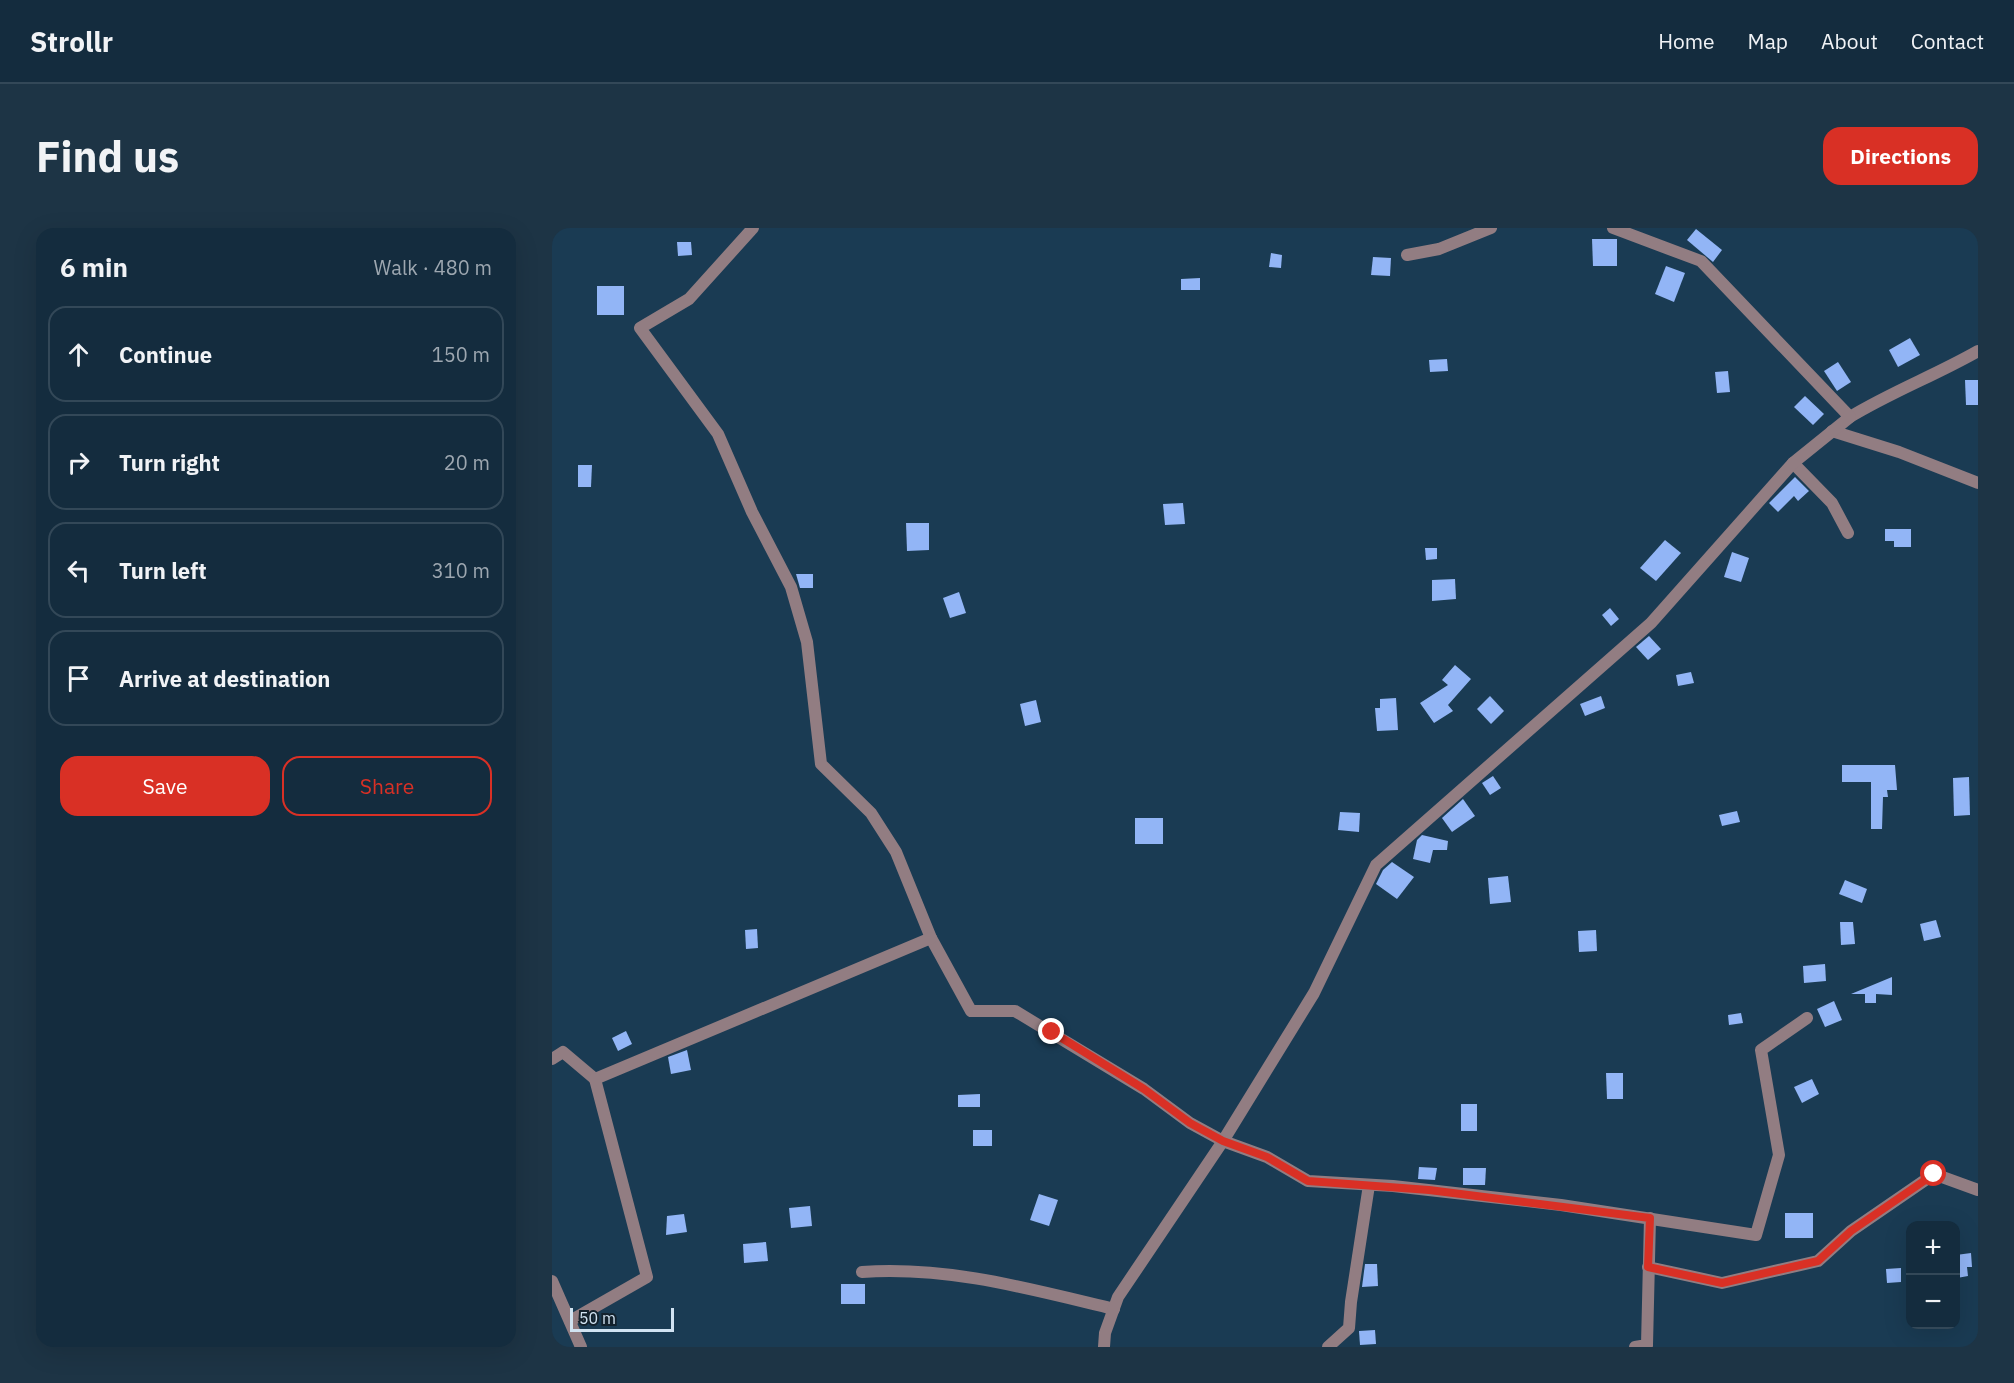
<!DOCTYPE html>
<html lang="en">
<head>
<meta charset="utf-8">
<style>
	body { margin:0; font-family:"IBM Plex Sans",sans-serif; background:#1d3445; color:#f1f3f6 }
	.controls { position:absolute; right:18px; bottom:18px; display:grid; overflow:hidden; border-radius:12px; box-shadow:0 6px 24px #0002 }
	.controls button { width:54px; height:54px; display:grid; place-items:center; padding:0; border:0; border-bottom:2px solid #334858; background:#142c3e; color:#f1f3f6; font:30px sans-serif }
	.scale { position:absolute; left:18px; bottom:15px; width:104px; box-sizing:border-box; padding-left:6px; border:3px solid #d1e3f2; border-top:0; font-size:16px; line-height:21px; white-space:nowrap; color:#d1e3f2; -webkit-text-stroke:4px #13212c; paint-order:stroke }
	.stop { position:absolute; width:18px; height:18px; margin:-14px; border:4px solid #d93025; border-radius:50%; background:#fff }
	.stop.end { background:#d93025; border-color:#fff; box-shadow:0 2px 6px #0008 }
	.list { margin:0; padding:0; list-style:none }
	h2 { display:flex; justify-content:space-between; align-items:center; height:78px; margin:0; padding:0 24px; font-size:26px }
	h2 small { font-size:20px; font-weight:400; color:#9da7b0 }
	.list li { display:grid; grid-template-columns:39px 1fr auto; gap:18px; align-items:center; box-sizing:border-box; height:96px; margin:0 12px 12px; padding:0 12px; border:2px solid #334858; border-radius:18px }
	.list b { display:block; font-size:22px; white-space:nowrap }
	.list em { font-size:20px; font-style:normal; color:#9da7b0 }
	.actions { display:flex; gap:12px; padding:18px 24px }
	.actions a { flex:1; padding:14px 0; border:2px solid #d93025; border-radius:18px; text-align:center; font-size:21px; color:#d93025 }
	.actions .main { background:#d93025; color:#fff }
	.icon { flex:none; width:33px; height:33px; fill:none; stroke:currentColor; stroke-width:2; stroke-linecap:round; stroke-linejoin:round }
	.map { position:relative; flex:none; width:1426px; height:1119px; overflow:hidden; border-radius:18px }
	header { display:flex; align-items:center; gap:36px; box-sizing:border-box; height:84px; padding:0 30px; background:#142c3e; border-bottom:2px solid #334858 }
	header strong { font-size:28px }
	nav { display:flex; gap:33px; margin-inline-start:auto; font-size:21px }
	.intro { display:flex; align-items:center; justify-content:space-between; box-sizing:border-box; height:144px; padding:0 36px }
	h1 { margin:0; font-size:42px }
	.button { padding:15px 27px; border-radius:18px; background:#d93025; color:#fff; font-size:21px; font-weight:700 }
	main { display:flex; gap:36px; padding:0 36px }
	aside { flex:1; background:#142c3e; border-radius:18px; box-shadow:0 6px 24px #0002 }
	.map>svg:first-child { display:block }
	.building { fill:#92b5f6 }
	.lines { fill:none; stroke-linecap:round; stroke-linejoin:round }
	.minor { stroke:#927d82; stroke-width:12 }
	.route { stroke:#d93025; stroke-width:8 }
</style>
</head>
<body>
<header>
<strong>Strollr</strong>
<nav><a>Home</a><a>Map</a><a>About</a><a>Contact</a></nav>
</header>
<div class="intro"><h1>Find us</h1><a class="button">Directions</a></div>
<main>
<aside>
<h2>6 min<small>Walk · 480 m</small></h2>
<ul class="list">
<li><svg class="icon" aria-label="ahead" viewBox="0 0 24 24"><path d="M12 20V5M6 11l6-6 6 6"/></svg><div><b>Continue</b></div><em>150 m</em></li>
<li><svg class="icon" aria-label="right" viewBox="0 0 24 24"><path d="M7 20v-9h11M14 6l5 5-5 5"/></svg><div><b>Turn right</b></div><em>20 m</em></li>
<li><svg class="icon" aria-label="left" viewBox="0 0 24 24"><path d="M17 20v-9H6M10 6l-5 5 5 5"/></svg><div><b>Turn left</b></div><em>310 m</em></li>
<li><svg class="icon" aria-label="arrive" viewBox="0 0 24 24"><path d="M6 21V4h12l-3 4 3 4H6"/></svg><div><b>Arrive at destination</b></div></li>
</ul>
<div class="actions"><a class="main">Save</a><a>Share</a></div>
</aside>
<div class="map">
<svg width="1426" height="1119" viewBox="0 0 1426 1119">
	<rect width="100%" height="100%" fill="#1a3b53"/>
	<g class="building">
		<polygon points="1144,1 1170,22 1161,34 1135,12"/>
		<polygon points="1040,11 1065,11 1065,38 1041,38"/>
		<polygon points="125,14 139,14 140,27 126,28"/>
		<polygon points="719,25 730,27 729,40 717,39"/>
		<polygon points="821,29 839,30 838,48 819,47"/>
		<polygon points="1114,38 1133,45 1122,74 1103,66"/>
		<polygon points="648,50 648,62 629,62 629,51"/>
		<rect x="45" y="58" width="27" height="29"/>
		<polygon points="1358,110 1368,127 1346,139 1337,122"/>
		<polygon points="895,131 896,143 878,144 877,132"/>
		<polygon points="1286,134 1299,154 1285,163 1272,143"/>
		<polygon points="1176,143 1178,164 1165,165 1163,144"/>
		<polygon points="1413,152 1426,152 1426,177 1414,177"/>
		<polygon points="1253,168 1272,186 1261,197 1242,179"/>
		<polygon points="26,237 40,237 39,259 26,259"/>
		<polygon points="1243,249 1257,263 1246,273 1242,268 1226,284 1217,275"/>
		<polygon points="631,275 633,296 613,297 611,276"/>
		<polygon points="354,295 377,295 377,322 355,323"/>
		<polygon points="1333,301 1359,301 1359,319 1342,319 1342,313 1333,313"/>
		<polygon points="1113,312 1129,325 1104,353 1088,340"/>
		<polygon points="873,320 885,320 885,331 874,332"/>
		<polygon points="1180,324 1197,330 1189,354 1172,349"/>
		<polygon points="244,346 261,346 261,360 248,360"/>
		<polygon points="903,351 904,371 880,373 880,352"/>
		<polygon points="407,364 414,385 398,390 391,370"/>
		<polygon points="1058,380 1067,391 1059,398 1050,387"/>
		<polygon points="1097,408 1109,421 1096,432 1084,419"/>
		<polygon points="903,437 919,451 896,477 901,483 882,495 868,475 896,457 890,452"/>
		<polygon points="1139,444 1142,455 1126,458 1124,447"/>
		<polygon points="938,468 952,483 939,496 925,481"/>
		<polygon points="1049,468 1053,480 1033,488 1028,476"/>
		<polygon points="844,470 846,502 825,503 823,480 828,480 828,471"/>
		<polygon points="484,472 489,494 473,498 468,476"/>
		<polygon points="1290,537 1343,537 1345,562 1335,562 1336,569 1331,569 1330,601 1319,601 1319,554 1290,554"/>
		<polygon points="941,548 949,560 938,567 930,555"/>
		<polygon points="1417,549 1418,587 1402,588 1401,550"/>
		<polygon points="911,571 923,588 900,604 890,590"/>
		<polygon points="1185,583 1188,594 1170,598 1167,587"/>
		<polygon points="788,584 808,585 807,604 786,602"/>
		<rect x="583" y="590" width="28" height="26"/>
		<polygon points="870,607 896,613 895,622 881,622 878,635 861,631 865,612"/>
		<polygon points="840,634 862,649 845,671 824,656 831,642"/>
		<polygon points="956,648 959,674 938,676 936,650"/>
		<polygon points="1293,652 1315,661 1310,675 1287,666"/>
		<polygon points="1384,692 1389,709 1372,713 1368,696"/>
		<polygon points="1288,694 1301,694 1303,716 1289,717"/>
		<polygon points="205,701 206,720 194,721 193,702"/>
		<polygon points="1044,702 1045,723 1027,724 1026,703"/>
		<polygon points="1273,736 1274,753 1252,755 1251,738"/>
		<polygon points="1340,749 1340,767 1324,766 1324,775 1313,775 1313,766 1299,766"/>
		<polygon points="1282,773 1290,792 1273,799 1265,781"/>
		<polygon points="1189,785 1191,795 1177,797 1176,787"/>
		<polygon points="74,803 80,816 66,823 60,810"/>
		<polygon points="135,822 139,842 119,846 116,829"/>
		<polygon points="1054,845 1071,845 1071,871 1055,871"/>
		<polygon points="1260,851 1267,866 1250,875 1242,859"/>
		<polygon points="428,866 428,879 406,879 406,867"/>
		<rect x="909" y="876" width="16" height="27"/>
		<rect x="421" y="902" width="19" height="16"/>
		<polygon points="867,939 885,940 883,952 866,951"/>
		<polygon points="911,940 934,940 933,957 911,957"/>
		<polygon points="487,966 506,972 497,998 478,992"/>
		<polygon points="258,978 260,998 239,1000 237,980"/>
		<rect x="1233" y="985" width="28" height="25"/>
		<polygon points="132,986 135,1004 114,1007 115,988"/>
		<polygon points="214,1014 216,1033 192,1035 191,1016"/>
		<polygon points="1419,1025 1420,1039 1415,1039 1416,1048 1405,1050 1404,1027"/>
		<polygon points="813,1036 825,1036 826,1058 810,1059"/>
		<polygon points="1349,1040 1349,1054 1335,1055 1334,1041"/>
		<rect x="289" y="1056" width="24" height="20"/>
		<polygon points="823,1102 824,1116 808,1117 807,1103"/>
	</g>
	<g class="lines">
		<g class="minor">
			<polyline points="201,0 137,71 88,100 166,206 200,284 239,359 255,414 269,536 319,585 344,624 379,710 419,783 463,783 592,861 638,895 671,913 715,929 756,953 841,958 1009,977 1204,1007 1227,927 1209,822 1255,790"/>
			<polyline points="855,27 887,21 939,0"/>
			<path d="M1298,189c41,-25 86,-42 128,-66"/>
			<polyline points="1280,203 1347,224 1426,255"/>
			<polyline points="1241,235 1280,275 1296,305"/>
			<polyline points="0,831 11,824 43,851 379,710"/>
			<polyline points="1096,1039 1170,1055 1266,1033 1299,1003 1382,946 1426,962"/>
			<path d="M310,1044c87,-6 168,17 252,37"/>
			<polyline points="0,1053 29,1119"/>
			<polyline points="18,1093 95,1049 43,851"/>
			<polyline points="552,1119 553,1105 566,1069 671,913 762,765 824,637 1099,395 1241,235 1298,189 1149,33 1061,0"/>
			<polyline points="776,1119 797,1100 799,1074 817,957"/>
			<polyline points="1083,1119 1095,1117 1098,990"/>
		</g>
	</g>
	<g class="lines">
		<polyline class="route" points="500,804 592,861 638,895 671,913 715,929 756,953 877,962 1098,990 1096,1039 1170,1055 1266,1033 1299,1003 1382,946"/>
	</g>
</svg>
<div class="controls">
<button>+</button>
<button>−</button>
</div>
<div class="scale">50 m</div>
<div class="stop" style="left:1382px;top:946px"></div>
<div class="stop end" style="left:500px;top:804px"></div>
</div>
</main>
</body>
</html>
